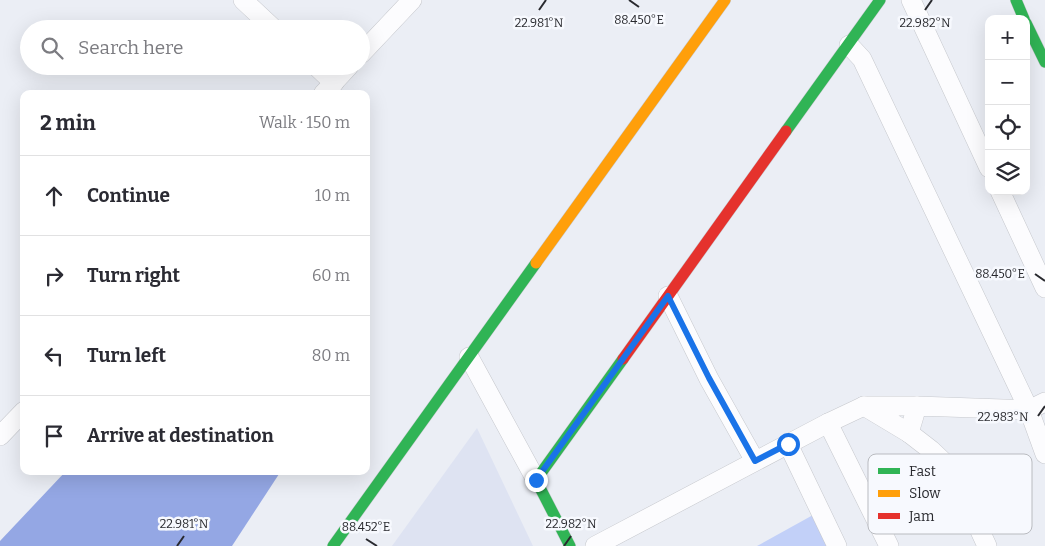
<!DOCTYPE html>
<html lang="en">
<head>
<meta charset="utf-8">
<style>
	body { margin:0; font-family:Bitter,serif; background:#f2f2f3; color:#2b2b33 }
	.controls { position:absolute; right:15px; top:15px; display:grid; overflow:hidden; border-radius:10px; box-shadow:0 5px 20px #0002 }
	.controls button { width:45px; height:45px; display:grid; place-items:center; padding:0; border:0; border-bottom:1px solid #e1e1e2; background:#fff; color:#2b2b33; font:25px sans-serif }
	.stop { position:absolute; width:15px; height:15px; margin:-11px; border:4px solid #1a73e8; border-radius:50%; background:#fff }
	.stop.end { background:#1a73e8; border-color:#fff; box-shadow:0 1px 5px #0008 }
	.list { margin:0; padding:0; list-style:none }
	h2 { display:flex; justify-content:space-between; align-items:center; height:65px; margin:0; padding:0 20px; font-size:21px }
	h2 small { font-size:16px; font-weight:400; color:#7c7c81 }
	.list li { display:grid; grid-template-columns:32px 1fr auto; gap:15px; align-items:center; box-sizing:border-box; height:80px; padding:0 20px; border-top:1px solid #e1e1e2 }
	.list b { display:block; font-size:19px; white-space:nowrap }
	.list em { font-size:16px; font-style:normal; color:#7c7c81 }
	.icon { flex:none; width:28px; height:28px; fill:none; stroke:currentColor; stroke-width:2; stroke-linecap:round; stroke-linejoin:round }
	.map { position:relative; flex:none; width:1045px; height:546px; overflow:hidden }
	.search { position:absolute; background:#fff; box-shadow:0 5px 20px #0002; left:20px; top:20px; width:350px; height:55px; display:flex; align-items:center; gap:12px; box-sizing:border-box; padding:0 18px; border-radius:28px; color:#7c7c81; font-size:19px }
	.panel { position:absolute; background:#fff; box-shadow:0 5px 20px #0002; left:20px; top:90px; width:350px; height:385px; border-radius:10px }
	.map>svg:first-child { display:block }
	.built { fill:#dee3f2 }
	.green { fill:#c2d0f8 }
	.water { fill:#94a7e4 }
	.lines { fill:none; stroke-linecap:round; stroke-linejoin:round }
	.street-casing { stroke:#c6c8cd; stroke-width:20 }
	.fast-casing { stroke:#c6c8cd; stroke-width:12 }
	.slow-casing { stroke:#c6c8cd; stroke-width:12 }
	.jam-casing { stroke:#c6c8cd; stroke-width:12 }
	.street { stroke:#fcfcfe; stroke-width:19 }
	.fast { stroke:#30b455; stroke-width:11 }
	.slow { stroke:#ff9f0a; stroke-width:11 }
	.jam { stroke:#e5322d; stroke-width:11 }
	.route { stroke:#1a73e8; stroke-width:6 }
	.ticks { fill:none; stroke:#292a2f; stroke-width:2 }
	.key { fill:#f7f9fe; stroke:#b9bbc0; stroke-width:1 }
	.key-label { font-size:14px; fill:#292a2f }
	.ticks-label { font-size:12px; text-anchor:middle; fill:#292a2f; stroke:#f7f9fe; stroke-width:5; stroke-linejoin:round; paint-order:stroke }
</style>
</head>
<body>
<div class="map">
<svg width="1045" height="546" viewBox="0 0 1045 546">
	<rect width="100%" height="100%" fill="#ebeef5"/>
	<polygon class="built" points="477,428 533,546 392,546"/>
	<polygon class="green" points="813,515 827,546 757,546"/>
	<polygon class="water" points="66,471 281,471 232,546 0,546 0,541"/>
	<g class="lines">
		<g class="street-casing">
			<g id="street">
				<polyline points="243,0 274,29"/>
				<polyline points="911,0 989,168"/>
				<polyline points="849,45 862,59 1029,410 1045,454"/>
				<polyline points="361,54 412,0"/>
				<polyline points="316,66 334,83"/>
				<polyline points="323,94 349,66"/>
				<polyline points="1000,191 1045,288"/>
				<polyline points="668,296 709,379 755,461"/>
				<polyline points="469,357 536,480"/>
				<polyline points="828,423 889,546"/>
				<polyline points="909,433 864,406 917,406"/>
				<polyline points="0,436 24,411"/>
				<polyline points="788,444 837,546"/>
				<polyline points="595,546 828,423 864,406"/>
				<polyline points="987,546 952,470 931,450 909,433 917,406 1029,410 1045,402"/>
			</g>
		</g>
		<g class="fast-casing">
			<g id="fast">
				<polyline points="1016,0 1024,19"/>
				<polyline points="1026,23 1045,62"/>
				<polyline points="786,131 880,0"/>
				<polyline points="333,546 536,263"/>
				<polyline points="570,546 536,480 623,359"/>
			</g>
		</g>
		<g class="slow-casing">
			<polyline id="slow" points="536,263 725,0"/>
		</g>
		<g class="jam-casing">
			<polyline id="jam" points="623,359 786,131"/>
		</g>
		<use href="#street" class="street"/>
		<use href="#fast" class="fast"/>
		<use href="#slow" class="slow"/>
		<use href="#jam" class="jam"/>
	</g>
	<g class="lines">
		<polyline class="route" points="536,480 668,296 709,378 755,461 788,444"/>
	</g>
	<path class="ticks" d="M629,0l10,7M539,10l7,-10M925,10l7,-10M1035,274l10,7M1038,416l7,-10M366,539l11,7M177,546l7,-10M564,546l7,-10"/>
	<rect x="868" y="454" width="164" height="80" rx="8" class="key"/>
	<rect x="878" y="468" width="22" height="6" fill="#30b455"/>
	<rect x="878" y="490" width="22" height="7" fill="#ff9f0a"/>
	<rect x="878" y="513" width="22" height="6" fill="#e5322d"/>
	<g class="key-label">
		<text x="909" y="476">Fast</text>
		<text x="909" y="498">Slow</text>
		<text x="909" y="521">Jam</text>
	</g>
	<g class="ticks-label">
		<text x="639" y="24">88.450°E</text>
		<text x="539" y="27">22.981°N</text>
		<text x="925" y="27">22.982°N</text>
		<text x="1000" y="278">88.450°E</text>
		<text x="1003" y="421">22.983°N</text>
		<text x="184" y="528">22.981°N</text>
		<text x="571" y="528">22.982°N</text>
		<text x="366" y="531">88.452°E</text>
	</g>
</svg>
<div class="controls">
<button>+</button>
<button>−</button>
<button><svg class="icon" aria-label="locate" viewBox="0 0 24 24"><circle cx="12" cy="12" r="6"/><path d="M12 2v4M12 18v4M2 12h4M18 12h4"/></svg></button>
<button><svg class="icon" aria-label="layers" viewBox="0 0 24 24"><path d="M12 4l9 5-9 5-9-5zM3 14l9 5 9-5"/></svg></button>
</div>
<div class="stop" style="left:788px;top:444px"></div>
<div class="stop end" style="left:536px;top:480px"></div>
<div class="search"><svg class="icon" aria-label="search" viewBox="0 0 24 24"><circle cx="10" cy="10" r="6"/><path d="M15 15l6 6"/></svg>Search here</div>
<section class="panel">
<h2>2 min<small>Walk · 150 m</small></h2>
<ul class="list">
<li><svg class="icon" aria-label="ahead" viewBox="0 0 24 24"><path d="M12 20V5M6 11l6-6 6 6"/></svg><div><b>Continue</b></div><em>10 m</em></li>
<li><svg class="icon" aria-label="right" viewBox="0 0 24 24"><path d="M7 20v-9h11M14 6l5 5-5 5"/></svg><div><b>Turn right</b></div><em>60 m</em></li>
<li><svg class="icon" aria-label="left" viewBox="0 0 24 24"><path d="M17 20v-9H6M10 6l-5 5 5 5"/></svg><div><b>Turn left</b></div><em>80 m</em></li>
<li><svg class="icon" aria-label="arrive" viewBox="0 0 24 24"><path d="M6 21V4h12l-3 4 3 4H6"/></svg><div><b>Arrive at destination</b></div></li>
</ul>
</section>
</div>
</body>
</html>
